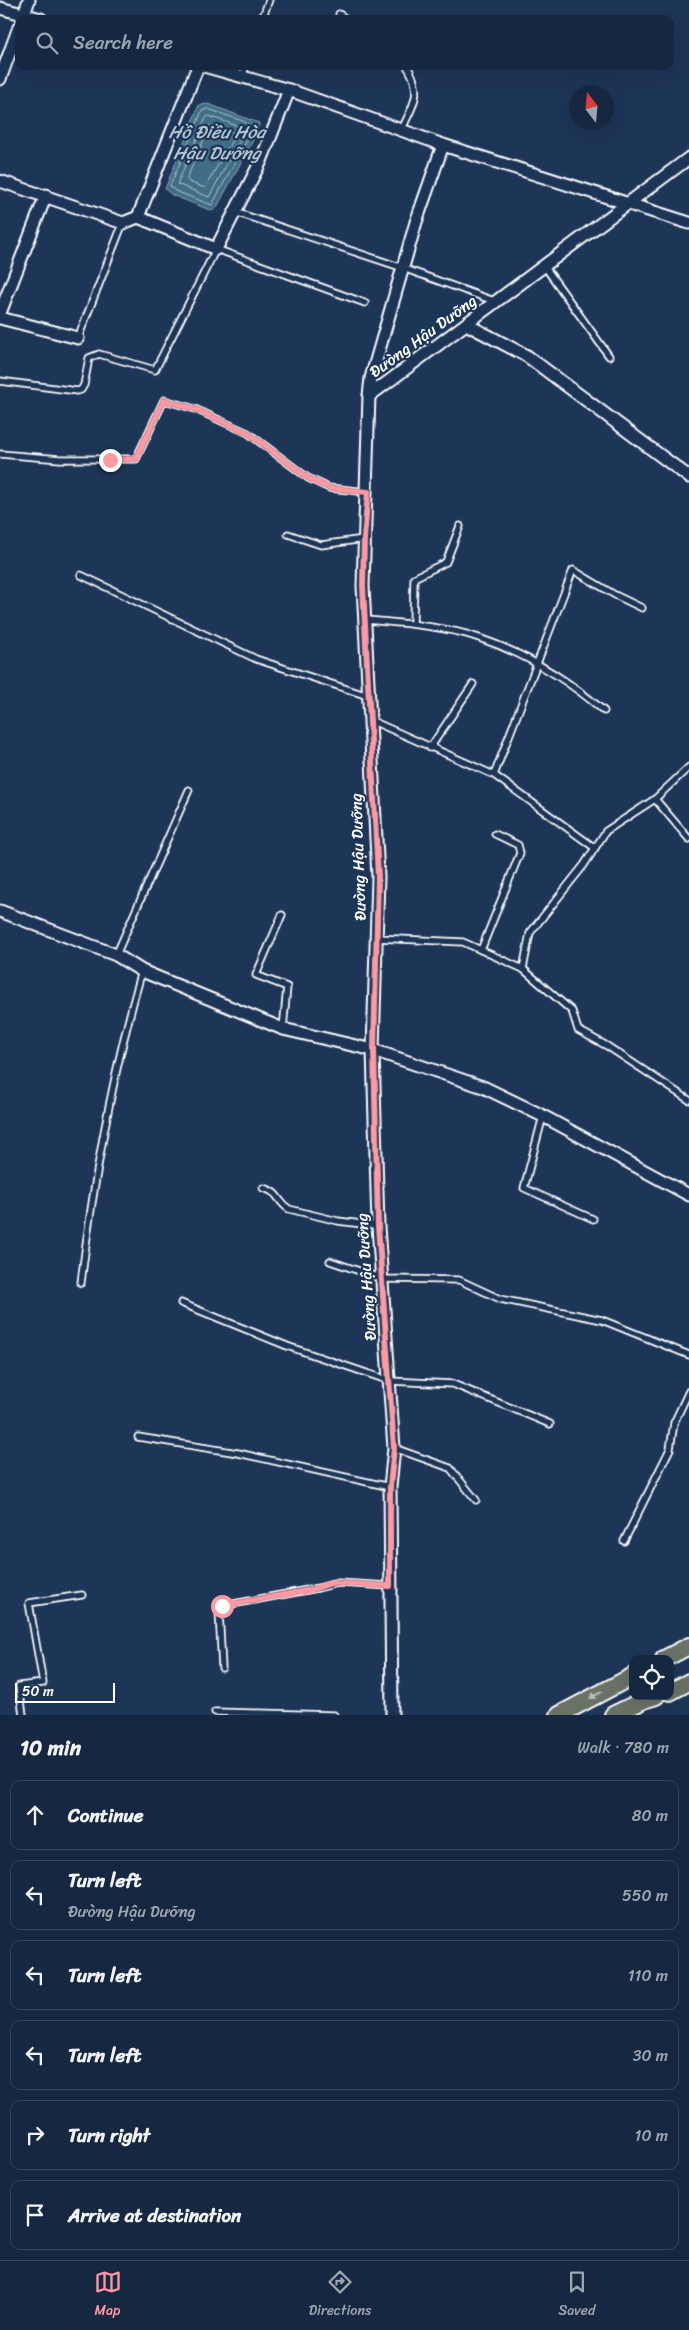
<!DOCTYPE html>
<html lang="en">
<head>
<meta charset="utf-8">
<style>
	body { margin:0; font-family:Sriracha,sans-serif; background:#23344c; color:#f1f3f6 }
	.controls { position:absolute; right:15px; bottom:15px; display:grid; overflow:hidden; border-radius:10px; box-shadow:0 5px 20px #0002 }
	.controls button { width:45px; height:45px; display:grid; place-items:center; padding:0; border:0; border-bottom:1px solid #35445a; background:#162841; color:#f1f3f6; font:25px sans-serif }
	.compass { position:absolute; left:569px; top:85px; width:45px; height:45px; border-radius:50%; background:#162841; box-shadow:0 5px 20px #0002; rotate:344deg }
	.scale { position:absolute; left:15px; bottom:12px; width:100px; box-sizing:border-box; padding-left:5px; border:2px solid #fff; border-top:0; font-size:14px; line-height:18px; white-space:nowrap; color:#fff; -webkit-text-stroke:4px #1d3557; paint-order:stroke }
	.stop { position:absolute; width:15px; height:15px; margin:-11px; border:4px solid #ff9aa2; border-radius:50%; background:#fff }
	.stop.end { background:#ff9aa2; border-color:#fff; box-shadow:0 1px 5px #0008 }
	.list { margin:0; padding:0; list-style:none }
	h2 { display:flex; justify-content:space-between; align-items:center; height:65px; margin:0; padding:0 20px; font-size:21px }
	h2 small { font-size:16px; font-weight:400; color:#9ea6b1 }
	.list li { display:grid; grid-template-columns:32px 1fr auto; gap:15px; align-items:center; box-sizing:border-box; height:70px; margin:0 10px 10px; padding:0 10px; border:1px solid #35445a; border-radius:10px }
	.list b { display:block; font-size:19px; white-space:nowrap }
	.list p { margin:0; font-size:16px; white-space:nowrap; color:#9ea6b1 }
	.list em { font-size:16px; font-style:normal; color:#9ea6b1 }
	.icon { flex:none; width:28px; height:28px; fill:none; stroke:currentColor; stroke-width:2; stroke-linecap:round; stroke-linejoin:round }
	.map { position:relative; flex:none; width:689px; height:1715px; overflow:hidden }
	.search { position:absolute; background:#162841; box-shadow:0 5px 20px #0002; left:15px; right:15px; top:15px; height:55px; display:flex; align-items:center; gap:12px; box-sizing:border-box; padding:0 18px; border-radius:10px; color:#9ea6b1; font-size:19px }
	.sheet { height:545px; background:#162841 }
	nav { display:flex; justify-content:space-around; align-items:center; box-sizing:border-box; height:70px; border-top:1px solid #35445a; background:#162841; font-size:14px; color:#9ea6b1 }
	nav a { display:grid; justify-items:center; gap:2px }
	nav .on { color:#ff9aa2 }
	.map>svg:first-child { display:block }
	.water { fill:#416d86; stroke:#8da7b6 }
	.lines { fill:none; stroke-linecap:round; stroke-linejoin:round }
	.shore { stroke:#b3c5cf; stroke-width:1 }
	.lane-casing { stroke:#fff; stroke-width:9 }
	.street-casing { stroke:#fff; stroke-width:15 }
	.primary-casing { stroke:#fff; stroke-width:20 }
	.lane { stroke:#1d3557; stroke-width:5.5 }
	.street { stroke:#1d3557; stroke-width:11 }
	.primary { stroke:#6a7266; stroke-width:16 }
	.oneway { fill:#bcc0ba }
	.route { stroke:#ff9aa2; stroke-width:6 }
	.labels { text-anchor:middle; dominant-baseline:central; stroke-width:4.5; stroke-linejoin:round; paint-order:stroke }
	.street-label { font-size:16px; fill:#fff; stroke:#1d3557 }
	.water-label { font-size:18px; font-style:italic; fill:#b3c5cf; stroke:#1d3557 }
</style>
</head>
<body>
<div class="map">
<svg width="689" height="1715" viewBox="0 0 689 1715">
	<rect width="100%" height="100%" fill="#1d3557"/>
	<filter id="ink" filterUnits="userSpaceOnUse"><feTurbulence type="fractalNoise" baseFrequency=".02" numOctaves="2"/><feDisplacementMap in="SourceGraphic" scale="10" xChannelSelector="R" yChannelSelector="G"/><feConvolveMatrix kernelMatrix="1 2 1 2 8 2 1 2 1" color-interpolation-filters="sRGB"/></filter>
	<g filter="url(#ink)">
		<polygon class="water" points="208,104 259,123 258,131 217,207 212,211 172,195 165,189 199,105"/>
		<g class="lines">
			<g class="shore">
				<polygon points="208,109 243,121 254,127 212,205 175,191 170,186 202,111"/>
				<polygon points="209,116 241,127 245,131 209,197 177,184 206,118"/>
				<polygon points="210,126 233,132 235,135 205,188 189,182 187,179"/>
			</g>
			<g class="lane-casing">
				<g id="lane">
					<polyline points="339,14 346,19"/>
					<polyline points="262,19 269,0"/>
					<polyline points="242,77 246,66"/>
					<path d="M401,131c12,-26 23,-38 6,-65"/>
					<polyline points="235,212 403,268 494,301"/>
					<polyline points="545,267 609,356"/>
					<polyline points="78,338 123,223"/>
					<polyline points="0,381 77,391 81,390 84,385 89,358 99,354 155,370 216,249 365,303"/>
					<polyline points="0,454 60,459 136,459 164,400 195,409 248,433 308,478 329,488 368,492"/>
					<polyline points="288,534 321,545 364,539"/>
					<polyline points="81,575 256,659 368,696"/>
					<path d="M365,620c36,3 80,6 114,18 45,15 89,42 125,73"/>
					<polyline points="413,624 414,578 446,562 460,526"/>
					<polyline points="370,720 494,775 595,848"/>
					<polyline points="430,748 473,684"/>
					<polyline points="494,775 573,570 615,595 642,608"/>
					<polyline points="655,799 689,839"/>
					<polyline points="282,915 256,975 287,987 283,1029"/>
					<polyline points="376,938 463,942 523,969 572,1011 578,1030 607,1046 689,1100"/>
					<polyline points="481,950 520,853 518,845 495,834"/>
					<polyline points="116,955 189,790"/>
					<polyline points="523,969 530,933 584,865 606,831 655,799 689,767"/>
					<polyline points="543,1116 524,1188 593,1219"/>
					<path d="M263,1188c17,4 14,14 26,21l49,12 40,5"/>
					<polyline points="330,1261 383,1279 459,1280 500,1299 602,1320 689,1355"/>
					<path d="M81,1283c13,-106 31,-210 61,-312"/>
					<polyline points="181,1303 287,1346 390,1381 453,1384 550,1424"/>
					<polyline points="138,1437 238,1453 390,1487"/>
					<polyline points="394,1448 450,1468 476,1500"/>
					<polyline points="624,1541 670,1449 674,1423 689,1391"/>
					<polyline points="222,1668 219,1611 222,1606 318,1588 338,1583 390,1586"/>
					<polyline points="215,1712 334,1715"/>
					<polyline points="23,1715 19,1686 43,1683 29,1603 82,1595"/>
				</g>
			</g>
			<g class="street-casing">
				<g id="street">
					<polyline points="0,8 41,19"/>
					<polyline points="22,19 29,0"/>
					<polyline points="204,66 289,90 443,145 689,223"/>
					<polyline points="0,79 19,27"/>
					<polyline points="0,181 123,223 138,217 198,66"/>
					<polyline points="138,217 216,249 261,161 289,90"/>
					<polyline points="0,313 46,195"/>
					<polyline points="0,318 78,338"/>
					<polyline points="466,324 527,356 689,477"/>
					<polyline points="369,396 371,378 416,222 443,145"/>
					<polyline points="0,911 116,955 142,971 283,1029 373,1050 483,1087 543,1116 689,1195"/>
					<polyline points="392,1715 390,1487 394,1448 378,1226 373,1050 378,877 363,586 369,396 689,158"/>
				</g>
			</g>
			<g class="primary-casing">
				<g id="primary">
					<polyline points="664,1659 689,1646"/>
					<polyline points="670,1692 689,1682"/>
					<polyline points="559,1715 633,1676"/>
					<polyline points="613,1715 644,1700 656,1696"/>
				</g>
			</g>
			<use href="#lane" class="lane"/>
			<use href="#street" class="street"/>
			<use href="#primary" class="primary"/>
		</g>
		<defs><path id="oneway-solid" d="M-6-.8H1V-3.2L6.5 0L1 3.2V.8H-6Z" transform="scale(1.25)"/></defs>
		<use class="oneway" href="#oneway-solid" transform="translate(596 1695) rotate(152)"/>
	</g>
	<g class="lines" filter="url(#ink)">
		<polyline class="route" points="110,460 136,459 164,400 195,409 248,433 308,478 329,488 368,492 364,539 363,586 378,877 374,1050 378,1226 394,1448 390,1486 390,1586 331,1583 311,1590 222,1606"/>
	</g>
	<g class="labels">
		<g class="street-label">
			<text transform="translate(423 336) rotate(-36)">Đường Hậu Dưỡng</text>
			<text transform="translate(358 857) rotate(-92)">Đường Hậu Dưỡng</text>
			<text transform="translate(366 1277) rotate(-94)">Đường Hậu Dưỡng</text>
		</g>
		<g class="water-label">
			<text x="217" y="132">Hồ Điều Hòa<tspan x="217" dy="21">Hậu Dưỡng</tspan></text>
		</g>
	</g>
</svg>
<div class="controls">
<button><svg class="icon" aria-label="locate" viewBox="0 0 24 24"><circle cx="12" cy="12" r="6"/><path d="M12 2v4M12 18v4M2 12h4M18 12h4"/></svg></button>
</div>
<svg class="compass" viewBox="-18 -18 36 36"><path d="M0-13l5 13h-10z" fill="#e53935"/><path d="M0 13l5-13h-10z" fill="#9ea6b1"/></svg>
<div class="scale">50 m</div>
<div class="stop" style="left:222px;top:1606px"></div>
<div class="stop end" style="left:110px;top:460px"></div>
<div class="search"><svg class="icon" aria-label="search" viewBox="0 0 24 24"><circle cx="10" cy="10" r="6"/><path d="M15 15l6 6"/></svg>Search here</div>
</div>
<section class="sheet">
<h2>10 min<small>Walk · 780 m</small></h2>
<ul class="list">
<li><svg class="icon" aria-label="ahead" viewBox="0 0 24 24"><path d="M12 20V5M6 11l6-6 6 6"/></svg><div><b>Continue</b></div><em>80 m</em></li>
<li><svg class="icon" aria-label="left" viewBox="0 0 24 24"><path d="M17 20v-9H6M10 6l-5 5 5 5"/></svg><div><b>Turn left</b><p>Đường Hậu Dưỡng</p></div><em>550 m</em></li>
<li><svg class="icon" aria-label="left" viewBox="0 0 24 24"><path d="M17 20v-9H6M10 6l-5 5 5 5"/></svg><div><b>Turn left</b></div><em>110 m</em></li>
<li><svg class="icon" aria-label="left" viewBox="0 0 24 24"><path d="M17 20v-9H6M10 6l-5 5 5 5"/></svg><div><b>Turn left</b></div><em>30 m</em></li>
<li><svg class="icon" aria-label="right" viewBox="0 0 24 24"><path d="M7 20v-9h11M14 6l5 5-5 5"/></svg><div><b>Turn right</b></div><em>10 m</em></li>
<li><svg class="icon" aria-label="arrive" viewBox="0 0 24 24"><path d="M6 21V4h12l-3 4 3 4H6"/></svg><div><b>Arrive at destination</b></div></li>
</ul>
</section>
<nav>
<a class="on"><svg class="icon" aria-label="map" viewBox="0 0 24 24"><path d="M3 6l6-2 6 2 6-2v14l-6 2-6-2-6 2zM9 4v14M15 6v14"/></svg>Map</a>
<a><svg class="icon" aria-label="directions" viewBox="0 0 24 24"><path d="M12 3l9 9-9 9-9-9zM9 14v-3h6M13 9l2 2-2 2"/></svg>Directions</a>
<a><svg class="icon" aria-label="saved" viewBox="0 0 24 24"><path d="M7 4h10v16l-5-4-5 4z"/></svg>Saved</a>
</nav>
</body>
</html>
